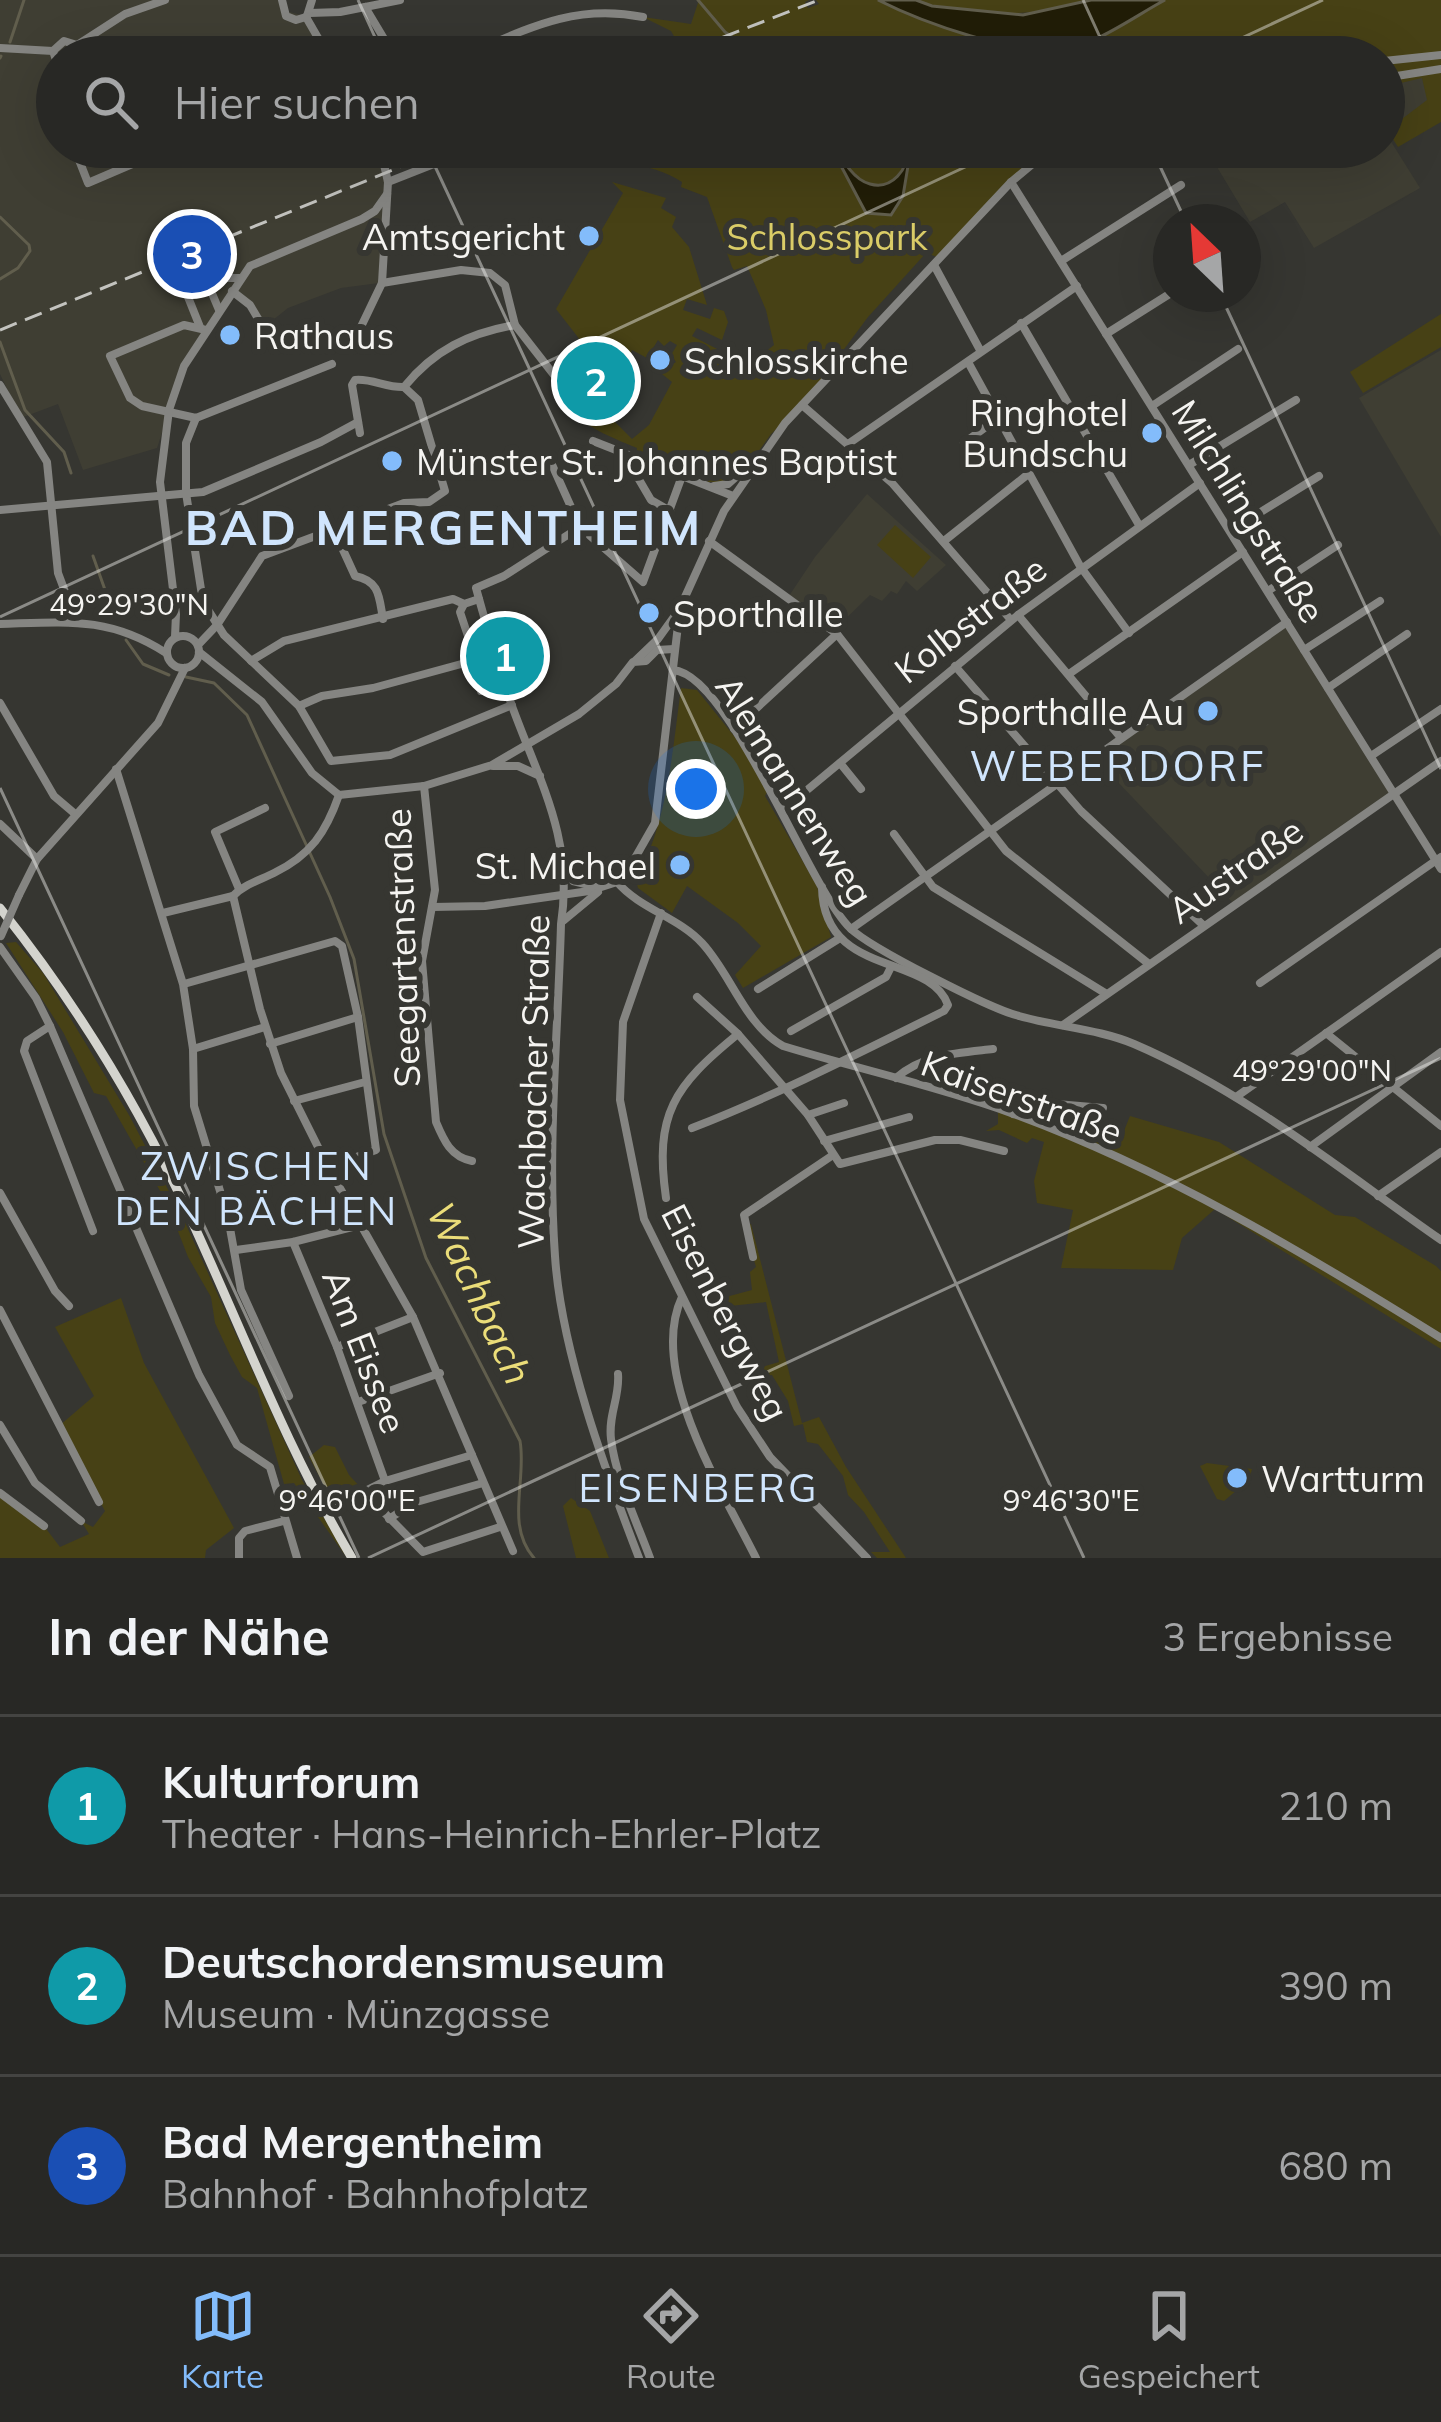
<!DOCTYPE html>
<html lang="de">
<head>
<meta charset="utf-8">
<style>
	body { margin:0; font-family:Mulish,sans-serif; background:#30302d; color:#f1f3f6 }
	.compass { position:absolute; left:1153px; top:204px; width:108px; height:108px; border-radius:50%; background:#282825; box-shadow:0 12px 48px #0002; rotate:335deg }
	.you { position:absolute; left:696px; top:789px; width:42px; height:42px; margin:-30px; border:9px solid #fff; border-radius:50%; background:#1a73e8; box-shadow:0 0 0 18px #1a73e833 }
	.badge { display:grid; place-items:center; width:78px; height:78px; border-radius:50%; background:#83bcfb; color:#fff; font-size:39px; font-weight:700 }
	.pin { position:absolute; translate:-50% -50%; border:6px solid #fff; box-shadow:0 3px 12px #0006 }
	.list { margin:0; padding:0; list-style:none }
	h2 { display:flex; justify-content:space-between; align-items:center; height:156px; margin:0; padding:0 48px; font-size:51px }
	h2 small { font-size:39px; font-weight:400; color:#a5a6a7 }
	.list li { display:grid; grid-template-columns:78px 1fr auto; gap:36px; align-items:center; box-sizing:border-box; height:180px; padding:0 48px; border-top:3px solid #444442 }
	.list b { display:block; font-size:45px; white-space:nowrap }
	.list p { margin:0; font-size:39px; white-space:nowrap; color:#a5a6a7 }
	.list em { font-size:39px; font-style:normal; color:#a5a6a7 }
	.icon { flex:none; width:66px; height:66px; fill:none; stroke:currentColor; stroke-width:2; stroke-linecap:round; stroke-linejoin:round }
	.map { position:relative; flex:none; width:1441px; height:1558px; overflow:hidden }
	.search { position:absolute; background:#282825; box-shadow:0 12px 48px #0002; left:36px; right:36px; top:36px; height:132px; display:flex; align-items:center; gap:30px; box-sizing:border-box; padding:0 42px; border-radius:66px; color:#a5a6a7; font-size:45px }
	.sheet { height:696px; background:#282825 }
	nav { display:flex; justify-content:space-around; align-items:center; box-sizing:border-box; height:168px; border-top:3px solid #444442; background:#282825; font-size:33px; color:#a5a6a7 }
	nav a { display:grid; justify-items:center; gap:6px }
	nav .on { color:#83bcfb }
	.map>svg:first-child { display:block }
	.built { fill:#3f3e33 }
	.green { fill:#474115 }
	.water { fill:#211d07; stroke:#615e4d; stroke-width:3 }
	.lines { fill:none; stroke-linecap:round; stroke-linejoin:round }
	.stream { stroke:#615e4d; stroke-width:3 }
	.minor { stroke:#858582; stroke-width:8 }
	.major { stroke:#d4d4ce; stroke-width:9 }
	.rail { stroke:#c3c3bf; stroke-width:3; stroke-dasharray:18 9; stroke-linecap:butt }
	.minor-bridge { stroke:#858582; stroke-width:8 }
	.ticks { fill:none; stroke:#f5f4f1; stroke-width:3; stroke-opacity:0.45 }
	.poi-dot { fill:#83bcfb; stroke:#363631; stroke-width:4.5 }
	.labels { text-anchor:middle; dominant-baseline:central; stroke-width:12; stroke-linejoin:round; paint-order:stroke }
	.poi-label { font-size:36px; fill:#f5f4f1; stroke:#363631; text-anchor:start }
	.park-label { font-size:36px; fill:#dacc67; stroke:#363631 }
	.street-label { font-size:36px; fill:#f5f4f1; stroke:#363631 }
	.neighbourhood-label { font-size:39px; letter-spacing:3px; fill:#d0e5fd; stroke:#363631 }
	.water-label { font-size:39px; font-style:italic; fill:#ebdd79; stroke:#363631 }
	.quarter-label { font-size:42px; letter-spacing:3px; fill:#d0e5fd; stroke:#363631 }
	.district-label { font-size:48px; font-weight:bold; letter-spacing:3px; fill:#d0e5fd; stroke:#363631 }
	.ticks-label { font-size:30px; text-anchor:middle; fill:#f5f4f1; stroke:#363631; stroke-width:12; stroke-linejoin:round; paint-order:stroke }
</style>
</head>
<body>
<div class="map">
<svg width="1441" height="1558" viewBox="0 0 1441 1558">
	<rect width="100%" height="100%" fill="#363631"/>
	<g class="built">
		<polygon points="0,0 278,0 282,10 309,17 330,57 57,57 57,147 375,147 385,182 379,283 341,288 288,308 263,328 250,305 232,291 184,366 157,448 83,470 58,404 21,418 0,374"/>
		<polygon points="1441,74 1441,95 1385,132 1420,188 1314,248 1285,202 1250,222 1205,147 1384,147 1384,83"/>
		<polygon points="1441,350 1441,537 1359,398"/>
		<polygon points="867,494 946,565 917,591 906,581 897,594 891,591 882,601 870,595 833,631 787,599 815,557"/>
		<polygon points="1287,622 1393,791 1234,904 1094,757"/>
	</g>
	<g class="green">
		<polygon points="699,0 809,0 805,2 808,8 819,4 816,0 878,0 926,20 992,40 1021,57 672,57 683,52 671,31 643,17 691,24"/>
		<path d="M916,0h175c-47,18 -127,17 -175,0z"/>
		<polygon points="1165,0 1441,0 1441,122 1398,147 1384,125 1384,104 1398,102 1402,119 1427,100 1422,78 1384,87 1384,57 1029,57 1023,49 1067,49"/>
		<path d="M565,147h488l-24,18 -89,93 -14,-5 -58,64 -64,86 -33,31 -24,33 -21,15h-17l-73,-28 1,-6c-30,-13 -96,-35 -65,-80l5,-1 12,15h-7l-1,6 51,51 17,-14 23,-43 -15,-12 9,-8 4,4 6,-4 -5,-7 6,-10 -7,-4 -6,5 -6,-6 -11,18 -15,-8 -3,8 -16,-3 -10,6 -19,-16 -28,-36 67,-116 -11,-11 54,16 -5,10 15,9 -4,10 17,20 18,58 -20,-6 -4,11 27,9 4,-11 10,3 4,11 -6,18 -25,-12 -5,8 29,15 -1,3 22,11v5l32,-25 -8,-35 -19,-44 -13,4 -2,-3 -25,-70 -26,-10 1,-5c-30,-20 -77,-22 -114,-26z"/>
		<polygon points="1441,314 1441,347 1363,393 1350,372"/>
		<polygon points="895,525 931,557 913,578 877,545"/>
		<path d="M681,688l16,2 41,51 29,51 -2,4 52,90 14,51 -88,51 -8,-13 26,-29 -23,-23 -51,-37 -15,27 -34,-25 -2,-8c32,-59 36,-127 45,-192z"/>
		<polygon points="16,942 43,973 129,1115 183,1218 302,1480 347,1558 294,1483 284,1484 257,1388 242,1377 230,1355 215,1323 211,1297 188,1257 167,1203 106,1096 94,1093 63,1032 6,943"/>
		<polygon points="998,1109 1052,1131 1059,1125 1117,1148 1130,1116 1219,1142 1335,1215 1355,1217 1436,1266 1441,1271 1441,1349 1215,1209 1182,1238 1173,1270 1061,1268 1073,1210 1037,1203 1034,1181 1044,1142 1032,1138 1027,1143 999,1130 986,1131 998,1124"/>
		<polygon points="751,1224 802,1423 819,1417 846,1467 906,1558 877,1558 871,1552 890,1552 864,1512 848,1495 843,1476 818,1444 807,1442 803,1424 794,1426 788,1401 772,1375 750,1379 748,1371 779,1362 766,1302 712,1308 711,1301 752,1290 750,1272 756,1267 744,1226"/>
		<polygon points="121,1298 144,1363 234,1528 206,1550 205,1558 0,1558 0,1493 44,1526 60,1547 89,1534 81,1521 93,1527 105,1511 59,1426 94,1396 55,1327"/>
		<polygon points="324,1445 335,1447 349,1475 362,1489 341,1503 325,1487 309,1457"/>
		<polygon points="1207,1463 1252,1469 1249,1480 1224,1501 1217,1499 1200,1466"/>
		<polygon points="571,1498 590,1511 609,1558 576,1558 563,1506"/>
	</g>
	<g class="water">
		<path d="M878,0h38l16,6 91,9 68,-15h74c-30,16 -66,43 -100,49 -47,8 -144,-27 -187,-49z"/>
		<path d="M831,147h5c6,13 18,33 34,37 22,6 39,-15 37,-35l4,-1 -8,48 -12,19 -25,-2z"/>
	</g>
	<g class="lines">
		<g class="stream">
			<polyline points="698,0 725,32 762,57"/>
			<polyline points="10,42 24,0"/>
			<polyline points="0,58 1,56"/>
			<polyline points="864,147 886,153 912,147"/>
			<polyline points="0,217 29,245 30,251 18,268 0,279"/>
			<polyline points="0,342 25,410 64,452 71,473"/>
			<polyline points="93,556 115,618"/>
			<polyline points="126,640 143,664 169,675"/>
			<path d="M186,677l28,6 33,32 83,182 24,62 30,175 42,124 94,183c7,39 -15,84 14,117"/>
		</g>
		<g class="minor">
			<polyline points="282,0 286,16 296,20 306,17"/>
			<polyline points="365,7 395,57"/>
			<polyline points="310,13 340,12 400,0"/>
			<polyline points="307,16 312,0"/>
			<polyline points="306,17 329,57"/>
			<polyline points="77,45 125,14 165,0"/>
			<polyline points="0,48 53,51"/>
			<path d="M462,57c63,-27 110,-54 181,-40"/>
			<polyline points="1384,61 1441,55"/>
			<polyline points="57,63 53,51 64,41 77,45 80,57"/>
			<polyline points="1384,78 1441,69"/>
			<polyline points="74,147 88,183 172,147"/>
			<polyline points="1053,162 1085,147"/>
			<polyline points="388,182 477,147"/>
			<polyline points="1011,182 1441,869"/>
			<polyline points="1061,261 1181,185"/>
			<polyline points="934,265 980,350"/>
			<polyline points="382,283 461,270 490,273 505,285 515,325 554,375"/>
			<polyline points="208,284 219,310"/>
			<polyline points="232,291 250,305 269,337 279,345 339,346 358,333 382,283 388,182 380,147"/>
			<polyline points="1021,323 1139,525"/>
			<polyline points="200,327 188,297 190,291 221,278 241,278"/>
			<polyline points="206,330 184,325 110,356 130,398 142,406 196,418 332,364"/>
			<polyline points="1106,334 1171,293"/>
			<polyline points="968,362 1080,566 1129,633"/>
			<polyline points="0,385 47,462 58,573 70,605"/>
			<path d="M404,387c30,-37 65,-54 111,-62"/>
			<polyline points="802,405 892,483 1011,620"/>
			<polyline points="1152,406 1238,349"/>
			<polyline points="196,418 186,443 186,493 203,602 224,635 299,706 331,761 390,755 512,705"/>
			<path d="M360,433l-8,-48 3,-5c16,-2 32,8 49,7"/>
			<polyline points="593,441 733,496"/>
			<polyline points="964,443 998,418"/>
			<polyline points="848,444 1077,286"/>
			<polyline points="624,454 651,500 670,511"/>
			<polyline points="549,458 580,527 643,582 682,476"/>
			<polyline points="1189,465 1296,400"/>
			<polyline points="714,486 728,484 746,468"/>
			<polyline points="0,510 203,492 321,442 358,422"/>
			<path d="M580,527l-76,49 -28,12c11,40 22,79 36,118 28,77 62,133 49,218 -3,110 -14,222 -6,332 6,94 50,214 84,302"/>
			<path d="M333,528l22,48c25,5 24,21 28,43"/>
			<polyline points="1230,531 1319,476"/>
			<polyline points="709,541 837,634 1006,851 1149,964"/>
			<polyline points="944,541 1027,475"/>
			<polyline points="1268,591 1338,545"/>
			<polyline points="464,604 460,612 476,660 495,654"/>
			<polyline points="1018,615 1121,738"/>
			<path d="M0,624c66,-2 109,-8 166,29"/>
			<circle cx="183" cy="652" r="16"/>
			<polyline points="175,637 176,614 160,482 169,410 184,366 250,266 362,219 375,211 387,194"/>
			<polyline points="198,645 217,625 262,556 404,503 429,502 445,491 418,400 404,387"/>
			<polyline points="1304,650 1380,601"/>
			<polyline points="199,652 262,702 312,773 339,795 424,786 492,765 579,714 616,684 633,662 646,661 657,650 674,649"/>
			<polyline points="251,661 284,641 453,599 464,604 479,599"/>
			<polyline points="635,661 658,639 676,614"/>
			<polyline points="955,666 1081,811 1203,925"/>
			<path d="M673,670c57,4 135,217 177,258 20,20 141,81 169,88 38,11 80,13 115,28 112,48 208,127 307,196"/>
			<polyline points="1069,674 1243,552"/>
			<polyline points="1328,688 1407,634"/>
			<polyline points="0,703 54,796 74,813"/>
			<polyline points="299,706 322,696 373,688 476,660 481,691"/>
			<polyline points="734,729 837,634"/>
			<polyline points="1371,756 1441,709"/>
			<polyline points="840,763 861,789"/>
			<polyline points="493,766 518,766 540,776"/>
			<polyline points="116,769 183,984 193,1049 194,1106 228,1217 241,1290 289,1396"/>
			<path d="M424,786l11,104 -13,71 14,161c8,19 15,35 36,39"/>
			<polyline points="783,810 1018,615 1200,483"/>
			<polyline points="0,824 37,859"/>
			<polyline points="894,834 933,887 1105,993"/>
			<polyline points="566,869 573,881 597,887"/>
			<path d="M617,882c23,27 61,35 85,61 29,31 43,82 81,103 75,23 154,40 228,67 153,56 292,139 430,225"/>
			<polyline points="239,889 215,832 265,808"/>
			<polyline points="19,895 37,859 158,723 185,668"/>
			<polyline points="233,896 260,1009 281,1073 328,1167 413,1317 513,1551"/>
			<polyline points="433,907 485,906 589,891 617,882 627,872 655,823 680,608 724,511 785,423 1011,182 1053,147"/>
			<path d="M163,913l70,-17c10,-11 27,-16 41,-23 37,-18 52,-41 65,-78"/>
			<polyline points="661,913 623,1022 620,1100 644,1219 737,1407 770,1457 867,1558"/>
			<polyline points="563,921 598,892"/>
			<polyline points="851,929 1287,622"/>
			<polyline points="0,947 36,998 50,1026 199,1375 237,1445 270,1467 297,1558"/>
			<polyline points="1260,983 1441,857"/>
			<polyline points="184,984 335,941 342,946 358,1017 376,1150 328,1167"/>
			<polyline points="758,989 840,938"/>
			<polyline points="697,997 738,1034 808,1115 840,1164 935,1140 960,1140 1004,1151"/>
			<polyline points="1063,1025 1441,761"/>
			<polyline points="50,1026 27,1041 24,1051 93,1231"/>
			<polyline points="791,1031 886,977 891,967"/>
			<polyline points="1326,1033 1441,1126"/>
			<polyline points="270,1044 358,1017"/>
			<polyline points="193,1049 265,1027"/>
			<path d="M896,1078c28,-24 61,-25 97,-29"/>
			<polyline points="1236,1097 1441,952"/>
			<polyline points="294,1101 365,1082"/>
			<polyline points="1013,1114 1022,1101 1103,1108"/>
			<polyline points="808,1115 844,1103"/>
			<path d="M692,1128c87,-34 169,-76 252,-117l4,-6c-18,-52 -125,-27 -126,-118"/>
			<polyline points="824,1141 909,1117"/>
			<polyline points="1310,1147 1441,1052"/>
			<polyline points="0,1193 55,1291 69,1306"/>
			<polyline points="1378,1196 1441,1152"/>
			<path d="M666,1198c-12,-84 8,-112 72,-164"/>
			<polyline points="293,1242 337,1347 385,1481"/>
			<polyline points="236,1250 293,1242 364,1224"/>
			<polyline points="753,1257 744,1215 833,1155"/>
			<path d="M682,1297c-35,75 40,193 74,261"/>
			<polyline points="0,1310 99,1502"/>
			<polyline points="337,1347 413,1317"/>
			<path d="M618,1374c2,23 -10,41 -7,65 5,40 25,81 39,119"/>
			<polyline points="358,1402 440,1373"/>
			<polyline points="0,1425 35,1483 81,1521"/>
			<polyline points="363,1491 423,1552 500,1527"/>
			<polyline points="0,1493 44,1526"/>
			<polyline points="341,1503 385,1481 472,1455"/>
			<polyline points="389,1519 413,1503 483,1483"/>
			<polyline points="239,1558 239,1538 245,1531 284,1521"/>
		</g>
		<path class="major" d="M0,908c76,95 140,200 191,311 52,113 97,232 161,339"/>
		<g class="rail">
			<polyline points="672,57 819,0"/>
			<polyline points="0,330 449,147"/>
		</g>
		<polyline class="minor-bridge" points="1,936 19,895"/>
	</g>
	<path class="ticks" d="M358,0l26,57M1083,0l26,57M1201,57l122,-57M426,147l658,1411M1151,147l35,75M1220,294l221,475M0,617l1008,-470M0,788l359,770M368,1558l1073,-500"/>
	<g class="poi-dot">
		<circle cx="589" cy="236" r="12"/>
		<circle cx="230" cy="335" r="12"/>
		<circle cx="660" cy="360" r="12"/>
		<circle cx="1152" cy="433" r="12"/>
		<circle cx="392" cy="461" r="12"/>
		<circle cx="649" cy="613" r="12"/>
		<circle cx="1208" cy="711" r="12"/>
		<circle cx="680" cy="865" r="12"/>
		<circle cx="1237" cy="1478" r="12"/>
	</g>
	<g class="labels">
		<g class="poi-label">
			<text x="565" y="236" text-anchor="end">Amtsgericht</text>
			<text x="254" y="335">Rathaus</text>
			<text x="684" y="360">Schlosskirche</text>
			<text x="1128" y="412" text-anchor="end">Ringhotel<tspan x="1128" dy="41">Bundschu</tspan></text>
			<text x="416" y="461">Münster St. Johannes Baptist</text>
			<text x="673" y="613">Sporthalle</text>
			<text x="1184" y="711" text-anchor="end">Sporthalle Au</text>
			<text x="656" y="865" text-anchor="end">St. Michael</text>
			<text x="1261" y="1478">Wartturm</text>
		</g>
		<g class="park-label">
			<text x="827" y="236">Schlosspark</text>
		</g>
		<g class="street-label">
			<text transform="translate(1249 511) rotate(58)">Milchlingstraße</text>
			<text transform="translate(970 619) rotate(-38)">Kolbstraße</text>
			<text transform="translate(795 790) rotate(58)">Alemannenweg</text>
			<text transform="translate(1235 870) rotate(-35)">Austraße</text>
			<text transform="translate(402 948) rotate(-92)">Seegartenstraße</text>
			<text transform="translate(533 1082) rotate(-89)">Wachbacher Straße</text>
			<text transform="translate(1022 1097) rotate(20)">Kaiserstraße</text>
			<text transform="translate(726 1312) rotate(63)">Eisenbergweg</text>
			<text transform="translate(365 1351) rotate(69)">Am Eissee</text>
		</g>
		<g class="neighbourhood-label">
			<text x="257" y="1165">ZWISCHEN<tspan x="257" dy="45">DEN BÄCHEN</tspan></text>
			<text x="699" y="1487">EISENBERG</text>
		</g>
		<g class="water-label">
			<text transform="translate(480 1293) rotate(65)">Wachbach</text>
		</g>
		<g class="quarter-label">
			<text x="1118" y="765">WEBERDORF</text>
		</g>
		<g class="district-label">
			<text x="444" y="527">BAD MERGENTHEIM</text>
		</g>
	</g>
	<g class="ticks-label">
		<text x="129" y="615">49°29'30"N</text>
		<text x="1312" y="1081">49°29'00"N</text>
		<text x="347" y="1511">9°46'00"E</text>
		<text x="1071" y="1511">9°46'30"E</text>
	</g>
</svg>
<svg class="compass" viewBox="-18 -18 36 36"><path d="M0-13l5 13h-10z" fill="#e53935"/><path d="M0 13l5-13h-10z" fill="#a5a6a7"/></svg>
<div class="you"></div>
<div class="pin badge" style="left:505px;top:656px;background:#0f9aa8">1</div>
<div class="pin badge" style="left:596px;top:381px;background:#0f9aa8">2</div>
<div class="pin badge" style="left:192px;top:254px;background:#1a4fb4">3</div>
<div class="search"><svg class="icon" aria-label="search" viewBox="0 0 24 24"><circle cx="10" cy="10" r="6"/><path d="M15 15l6 6"/></svg>Hier suchen</div>
</div>
<section class="sheet">
<h2>In der Nähe<small>3 Ergebnisse</small></h2>
<ul class="list">
<li><span class="badge" style="background:#0f9aa8">1</span><div><b>Kulturforum</b><p>Theater · Hans-Heinrich-Ehrler-Platz</p></div><em>210 m</em></li>
<li><span class="badge" style="background:#0f9aa8">2</span><div><b>Deutschordensmuseum</b><p>Museum · Münzgasse</p></div><em>390 m</em></li>
<li><span class="badge" style="background:#1a4fb4">3</span><div><b>Bad Mergentheim</b><p>Bahnhof · Bahnhofplatz</p></div><em>680 m</em></li>
</ul>
</section>
<nav>
<a class="on"><svg class="icon" aria-label="map" viewBox="0 0 24 24"><path d="M3 6l6-2 6 2 6-2v14l-6 2-6-2-6 2zM9 4v14M15 6v14"/></svg>Karte</a>
<a><svg class="icon" aria-label="directions" viewBox="0 0 24 24"><path d="M12 3l9 9-9 9-9-9zM9 14v-3h6M13 9l2 2-2 2"/></svg>Route</a>
<a><svg class="icon" aria-label="saved" viewBox="0 0 24 24"><path d="M7 4h10v16l-5-4-5 4z"/></svg>Gespeichert</a>
</nav>
</body>
</html>
